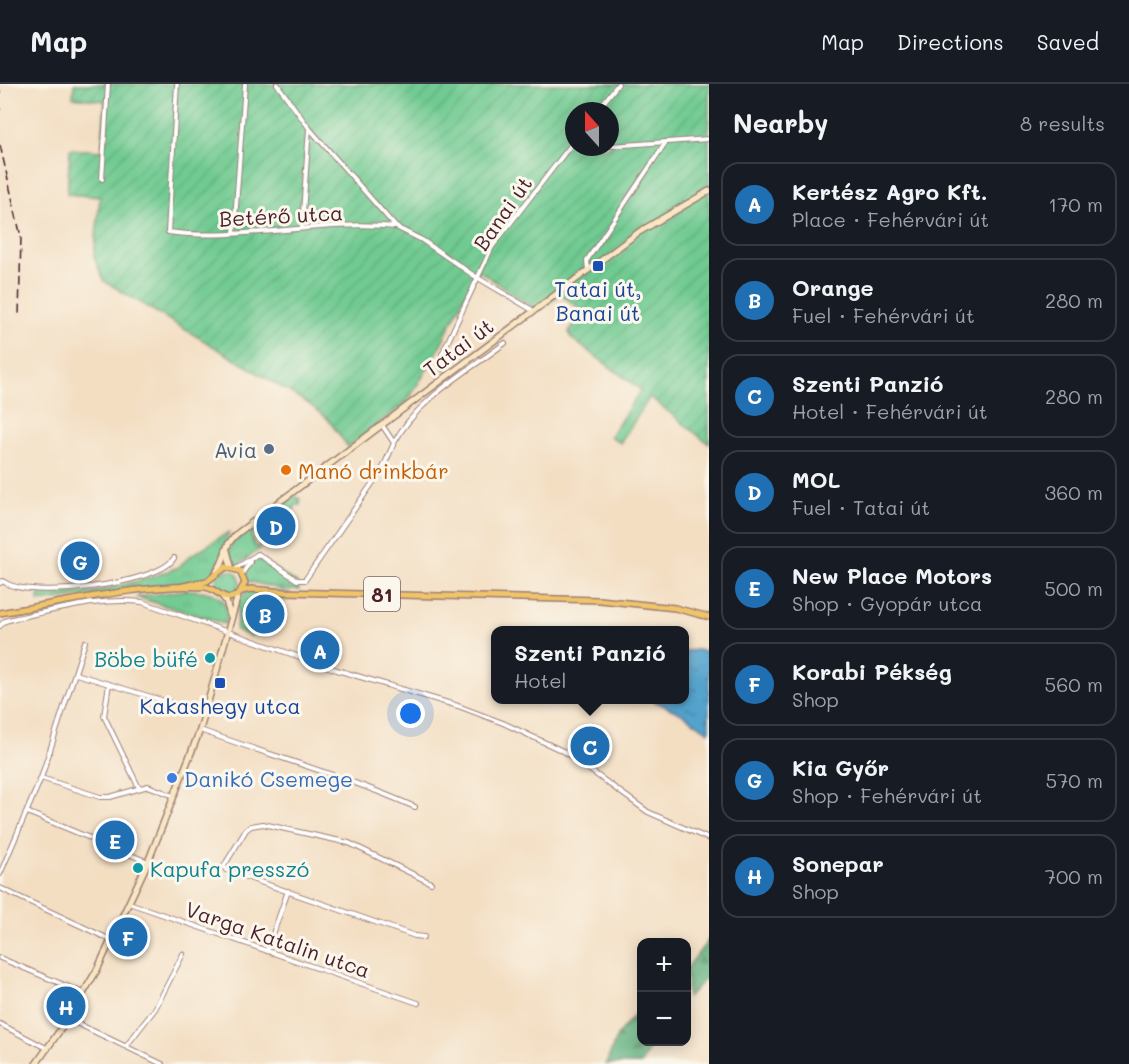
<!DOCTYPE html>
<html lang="en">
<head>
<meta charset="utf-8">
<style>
	body { margin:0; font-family:Mali,sans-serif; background:#20242c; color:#f1f3f6 }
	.controls { position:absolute; right:18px; bottom:18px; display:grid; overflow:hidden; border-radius:12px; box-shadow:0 3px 15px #0003 }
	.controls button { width:54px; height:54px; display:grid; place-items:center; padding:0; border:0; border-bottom:2px solid #363941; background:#171b24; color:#f1f3f6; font:30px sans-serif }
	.compass { position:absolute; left:565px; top:18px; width:54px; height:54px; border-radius:50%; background:#171b24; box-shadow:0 3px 15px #0003; rotate:339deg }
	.you { position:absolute; left:411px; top:630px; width:21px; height:21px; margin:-15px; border:4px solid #fff; border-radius:50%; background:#1a73e8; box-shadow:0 0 0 9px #1a73e833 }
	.badge { display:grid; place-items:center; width:39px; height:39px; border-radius:50%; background:#1f6fb2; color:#fff; font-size:20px; font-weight:700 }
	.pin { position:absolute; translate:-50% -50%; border:3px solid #fff; box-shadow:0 2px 6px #0006 }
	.popup { position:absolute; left:491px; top:542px; width:198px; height:78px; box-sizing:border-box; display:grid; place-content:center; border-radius:12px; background:#171b24; filter:drop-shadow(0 2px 4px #0005); font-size:20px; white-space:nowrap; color:#9ea1a6 }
	.popup b { font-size:22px; color:#f1f3f6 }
	.popup::after { content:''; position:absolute; left:50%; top:100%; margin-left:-12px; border:12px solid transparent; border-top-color:#171b24 }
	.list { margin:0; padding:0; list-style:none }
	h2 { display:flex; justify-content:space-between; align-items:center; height:78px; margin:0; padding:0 24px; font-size:26px }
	h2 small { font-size:20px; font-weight:400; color:#9ea1a6 }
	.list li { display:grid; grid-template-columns:39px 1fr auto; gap:18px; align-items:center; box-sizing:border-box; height:84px; margin:0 12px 12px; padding:0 12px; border:2px solid #363941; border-radius:18px }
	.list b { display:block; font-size:22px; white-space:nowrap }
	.list p { margin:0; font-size:20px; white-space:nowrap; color:#9ea1a6 }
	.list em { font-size:20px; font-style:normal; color:#9ea1a6 }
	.map { position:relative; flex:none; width:709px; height:980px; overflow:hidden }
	header { display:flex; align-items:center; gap:36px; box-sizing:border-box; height:84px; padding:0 30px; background:#171b24; border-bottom:2px solid #363941 }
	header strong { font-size:28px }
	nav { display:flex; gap:33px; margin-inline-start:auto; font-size:21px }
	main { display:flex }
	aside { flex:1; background:#171b24 }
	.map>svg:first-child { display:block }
	.grass { fill:url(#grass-tufts); stroke:#5d745e; stroke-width:1.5 }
	.forest { fill:url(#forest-firs); stroke:#536653; stroke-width:1.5 }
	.garden { fill:url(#garden-furrows); stroke:#5d745e; stroke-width:1.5; fill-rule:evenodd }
	.water { fill:url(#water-ripples); stroke:#4e617c; stroke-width:1.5 }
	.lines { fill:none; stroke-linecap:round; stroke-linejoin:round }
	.street-casing { stroke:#9e7e76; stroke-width:6 }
	.secondary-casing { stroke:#9e7e76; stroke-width:8 }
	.primary-casing { stroke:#9e7e76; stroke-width:8 }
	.street { stroke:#fff; stroke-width:4 }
	.secondary { stroke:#f9e7c3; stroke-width:5 }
	.primary { stroke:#f0c469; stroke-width:5 }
	.rail { stroke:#4a1f2b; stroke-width:1.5; stroke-dasharray:9 4.5; stroke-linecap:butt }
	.transit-dot { fill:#1a4fb4; stroke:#fbf7ec; stroke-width:2 }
	.service-dot { fill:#5c6f8a; stroke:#fbf7ec; stroke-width:2 }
	.food-dot { fill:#e8710a; stroke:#fbf7ec; stroke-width:2 }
	.culture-dot { fill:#0f9aa8; stroke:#fbf7ec; stroke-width:2 }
	.shop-dot { fill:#3f7fe0; stroke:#fbf7ec; stroke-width:2 }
	.labels { text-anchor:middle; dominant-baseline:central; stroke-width:6; stroke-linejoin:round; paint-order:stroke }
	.shield { fill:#fbf7ec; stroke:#7f6065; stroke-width:1.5 }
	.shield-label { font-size:20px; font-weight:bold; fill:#4a1f2b }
	.street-label { font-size:21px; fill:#4a1f2b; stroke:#fbf7ec }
	.transit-label { font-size:21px; fill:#164399; stroke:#fbf7ec }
	.service-label { font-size:21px; fill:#4e5e75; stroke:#fbf7ec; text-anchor:end }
	.food-label { font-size:21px; fill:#c56008; stroke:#fbf7ec; text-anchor:start }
	.culture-label { font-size:21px; fill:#0d838f; stroke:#fbf7ec; text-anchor:end }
	.shop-label { font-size:21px; fill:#366cbe; stroke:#fbf7ec; text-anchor:start }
</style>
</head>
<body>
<header>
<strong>Map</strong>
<nav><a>Map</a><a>Directions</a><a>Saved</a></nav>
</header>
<main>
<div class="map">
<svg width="709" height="980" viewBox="0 0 709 980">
	<defs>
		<pattern id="grass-tufts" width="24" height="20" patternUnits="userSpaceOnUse" patternTransform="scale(1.5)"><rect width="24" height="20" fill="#70ca91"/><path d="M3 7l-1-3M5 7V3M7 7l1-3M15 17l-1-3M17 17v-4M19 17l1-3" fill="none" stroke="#62ad7d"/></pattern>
		<pattern id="forest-firs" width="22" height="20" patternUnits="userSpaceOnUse" patternTransform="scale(1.5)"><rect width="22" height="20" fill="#5cae7b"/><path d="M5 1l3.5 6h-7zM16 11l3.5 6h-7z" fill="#4e8d65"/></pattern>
		<pattern id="garden-furrows" width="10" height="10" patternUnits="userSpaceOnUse" patternTransform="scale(1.5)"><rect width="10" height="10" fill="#70ca91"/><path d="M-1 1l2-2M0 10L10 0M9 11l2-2" fill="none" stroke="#62ad7d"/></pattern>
		<pattern id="water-ripples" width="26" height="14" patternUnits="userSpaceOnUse" patternTransform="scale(1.5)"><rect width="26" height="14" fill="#53a3cd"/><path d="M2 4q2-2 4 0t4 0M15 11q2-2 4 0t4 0" fill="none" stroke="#4784a7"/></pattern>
	</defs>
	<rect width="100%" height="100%" fill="#fbf7ec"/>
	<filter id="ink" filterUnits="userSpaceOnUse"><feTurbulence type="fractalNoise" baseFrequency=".0167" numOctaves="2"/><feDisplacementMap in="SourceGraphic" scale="12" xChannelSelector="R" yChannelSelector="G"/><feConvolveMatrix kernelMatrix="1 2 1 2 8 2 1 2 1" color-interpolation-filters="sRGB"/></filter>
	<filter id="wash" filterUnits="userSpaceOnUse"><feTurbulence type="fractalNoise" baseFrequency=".008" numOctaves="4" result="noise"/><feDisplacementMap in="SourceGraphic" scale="24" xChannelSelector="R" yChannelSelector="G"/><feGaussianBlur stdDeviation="1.35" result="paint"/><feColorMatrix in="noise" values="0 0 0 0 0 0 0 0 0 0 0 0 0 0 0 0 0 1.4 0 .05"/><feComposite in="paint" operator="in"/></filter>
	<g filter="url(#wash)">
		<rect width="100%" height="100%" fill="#f3dec2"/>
		<g class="grass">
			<polygon points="294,412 300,415 300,421 297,420 288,436 282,428 251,451 255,463 259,462 260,465 237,482 229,468 232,459"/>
			<polygon points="229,448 221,476 208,494 183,500 39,518 39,510 91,508 146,495 179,483 190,472"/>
			<path d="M260,476l37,23 2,7h-16l-35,-9 -3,-5c0,-8 7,-16 15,-16z"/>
			<circle cx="228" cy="498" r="12"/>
			<path d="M186,506c22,0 49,5 39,34l-89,-27z"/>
			<path d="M247,507l43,2 -4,8 -26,1c-6,12 -3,23 -9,34l-15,-6 3,-31z"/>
		</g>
		<g class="forest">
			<polygon points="709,855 709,891 687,914 687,884"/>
			<polygon points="641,923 642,958 653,958 641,980 606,980 617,952"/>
		</g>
		<path class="garden" d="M74,0h635v360l-59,-47 -30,46 -10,-7 31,-46 -70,-52 -2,-6 14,-21 -23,-17 -22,17 -60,-41 -44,88 -27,44 -59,45 -20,-28 -22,-17 -202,-121 -10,-24 6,-60 -33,-3 3,-45 32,2 3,-50 -32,-4zM574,27h36v36h-36z"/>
		<polygon class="water" points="697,566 709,568 709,648 684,631 652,616 684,616 685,567"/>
	</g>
	<g filter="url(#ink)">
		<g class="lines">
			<g class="street-casing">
				<g id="street">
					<path d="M177,0l-9,148c75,10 152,-13 228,-5"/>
					<polyline points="277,0 309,44 396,143 422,156 473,191 534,227"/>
					<polyline points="597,27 618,0"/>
					<polyline points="610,62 709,55"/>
					<polyline points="102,95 108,0"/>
					<polyline points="302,143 309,44"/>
					<polyline points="234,149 245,0"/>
					<polyline points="588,186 587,176 666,58"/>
					<polyline points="443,285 442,270 492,163 574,57"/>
					<path d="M394,359c23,-44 73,-71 111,-100"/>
					<polyline points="258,470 297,496 305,496 383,384 394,359 382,341"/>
					<polyline points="236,484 258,470"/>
					<polyline points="242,490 250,478"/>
					<path d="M0,499l3,-2c23,20 157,3 171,-23"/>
					<path d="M0,542l5,-5 11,-3c42,-8 84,-21 126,-16l195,68 121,36 45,17 62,29 83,60 61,27"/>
					<polyline points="76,590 204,629"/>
					<polyline points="109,600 104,632 139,704"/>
					<path d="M200,646c71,26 145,46 215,77"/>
					<polyline points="41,694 100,713 110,713 148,702 174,712"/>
					<polyline points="27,728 148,778"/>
					<polyline points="0,790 41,694 85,558"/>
					<polyline points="0,804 111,856"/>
					<polyline points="129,819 418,919"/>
					<polyline points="424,853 415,852 226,786 224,782 246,746 251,742 263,740 349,759 431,799"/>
					<polyline points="267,867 288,807"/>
					<polyline points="0,874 83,909"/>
					<polyline points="68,935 162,980"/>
					<polyline points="0,940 48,965"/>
					<polyline points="127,961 155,925 183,870"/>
				</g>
			</g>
			<g class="secondary-casing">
				<g id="secondary">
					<polyline points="227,467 231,482"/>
					<path d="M217,487c12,-16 3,-22 21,-38l401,-301 70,-41"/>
					<polyline points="222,512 226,517 230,531"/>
					<polyline points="36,980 68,935 97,886 148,778 200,646 238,511"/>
				</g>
			</g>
			<g class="primary-casing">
				<g id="primary">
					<polyline points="242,507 251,505 285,508 600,516 675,524 709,533"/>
					<path d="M0,529c61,-10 145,-30 205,-26 10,1 14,10 25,11l8,-3 7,-12 -5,-12 -14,-4 -19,14 -28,6"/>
				</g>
			</g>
			<use href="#street" class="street"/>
			<use href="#secondary" class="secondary"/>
			<use href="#primary" class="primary"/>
			<g class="rail">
				<polyline points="0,26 0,7"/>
				<polyline points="0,61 21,153 19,231"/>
			</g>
		</g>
	</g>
	<g class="transit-dot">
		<rect x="592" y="176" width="12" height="12" rx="3"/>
		<rect x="214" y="593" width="12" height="12" rx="3"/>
	</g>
	<circle class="service-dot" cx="269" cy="365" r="6"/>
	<circle class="food-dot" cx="286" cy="386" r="6"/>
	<g class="culture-dot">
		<circle cx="210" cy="574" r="6"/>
		<circle cx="138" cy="784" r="6"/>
	</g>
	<circle class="shop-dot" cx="172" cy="694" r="6"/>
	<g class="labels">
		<rect class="shield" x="364" y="493" width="36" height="34" rx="4.5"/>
		<g class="shield-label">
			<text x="382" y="510">81</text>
		</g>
		<g class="street-label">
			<text transform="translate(502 129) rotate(-55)">Banai út</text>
			<text transform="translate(281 131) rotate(-3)">Betérő utca</text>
			<text transform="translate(458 263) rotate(-37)">Tatai út</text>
			<text transform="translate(278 855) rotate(19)">Varga Katalin utca</text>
		</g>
		<g class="transit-label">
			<text x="598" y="204">Tatai út,<tspan x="598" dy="24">Banai út</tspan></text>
			<text x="220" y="621">Kakashegy utca</text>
		</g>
		<g class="service-label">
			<text x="257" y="365">Avia</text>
		</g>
		<g class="food-label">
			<text x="298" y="386">Manó drinkbár</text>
		</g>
		<g class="culture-label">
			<text x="198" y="574">Böbe büfé</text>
			<text x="150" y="784" text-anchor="start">Kapufa presszó</text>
		</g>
		<g class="shop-label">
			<text x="184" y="694">Danikó Csemege</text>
		</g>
	</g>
</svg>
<div class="controls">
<button>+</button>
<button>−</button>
</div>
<svg class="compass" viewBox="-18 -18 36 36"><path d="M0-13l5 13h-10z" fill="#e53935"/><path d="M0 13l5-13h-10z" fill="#9ea1a6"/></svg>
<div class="you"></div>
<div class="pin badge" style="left:320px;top:566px">A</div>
<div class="pin badge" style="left:265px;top:530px">B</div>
<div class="pin badge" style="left:590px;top:662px">C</div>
<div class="popup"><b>Szenti Panzió</b>Hotel</div>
<div class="pin badge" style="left:276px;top:442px">D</div>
<div class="pin badge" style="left:115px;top:756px">E</div>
<div class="pin badge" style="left:128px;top:853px">F</div>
<div class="pin badge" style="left:80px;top:477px">G</div>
<div class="pin badge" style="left:66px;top:922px">H</div>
</div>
<aside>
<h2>Nearby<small>8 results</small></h2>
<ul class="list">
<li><span class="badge">A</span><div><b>Kertész Agro Kft.</b><p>Place · Fehérvári út</p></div><em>170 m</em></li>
<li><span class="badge">B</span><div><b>Orange</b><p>Fuel · Fehérvári út</p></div><em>280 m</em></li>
<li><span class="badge">C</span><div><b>Szenti Panzió</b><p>Hotel · Fehérvári út</p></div><em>280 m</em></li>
<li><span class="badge">D</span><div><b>MOL</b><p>Fuel · Tatai út</p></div><em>360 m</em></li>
<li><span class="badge">E</span><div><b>New Place Motors</b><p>Shop · Gyopár utca</p></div><em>500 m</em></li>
<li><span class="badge">F</span><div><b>Korabi Pékség</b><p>Shop</p></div><em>560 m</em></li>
<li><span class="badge">G</span><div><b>Kia Győr</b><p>Shop · Fehérvári út</p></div><em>570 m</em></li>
<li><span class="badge">H</span><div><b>Sonepar</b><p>Shop</p></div><em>700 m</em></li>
</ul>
</aside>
</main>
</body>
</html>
